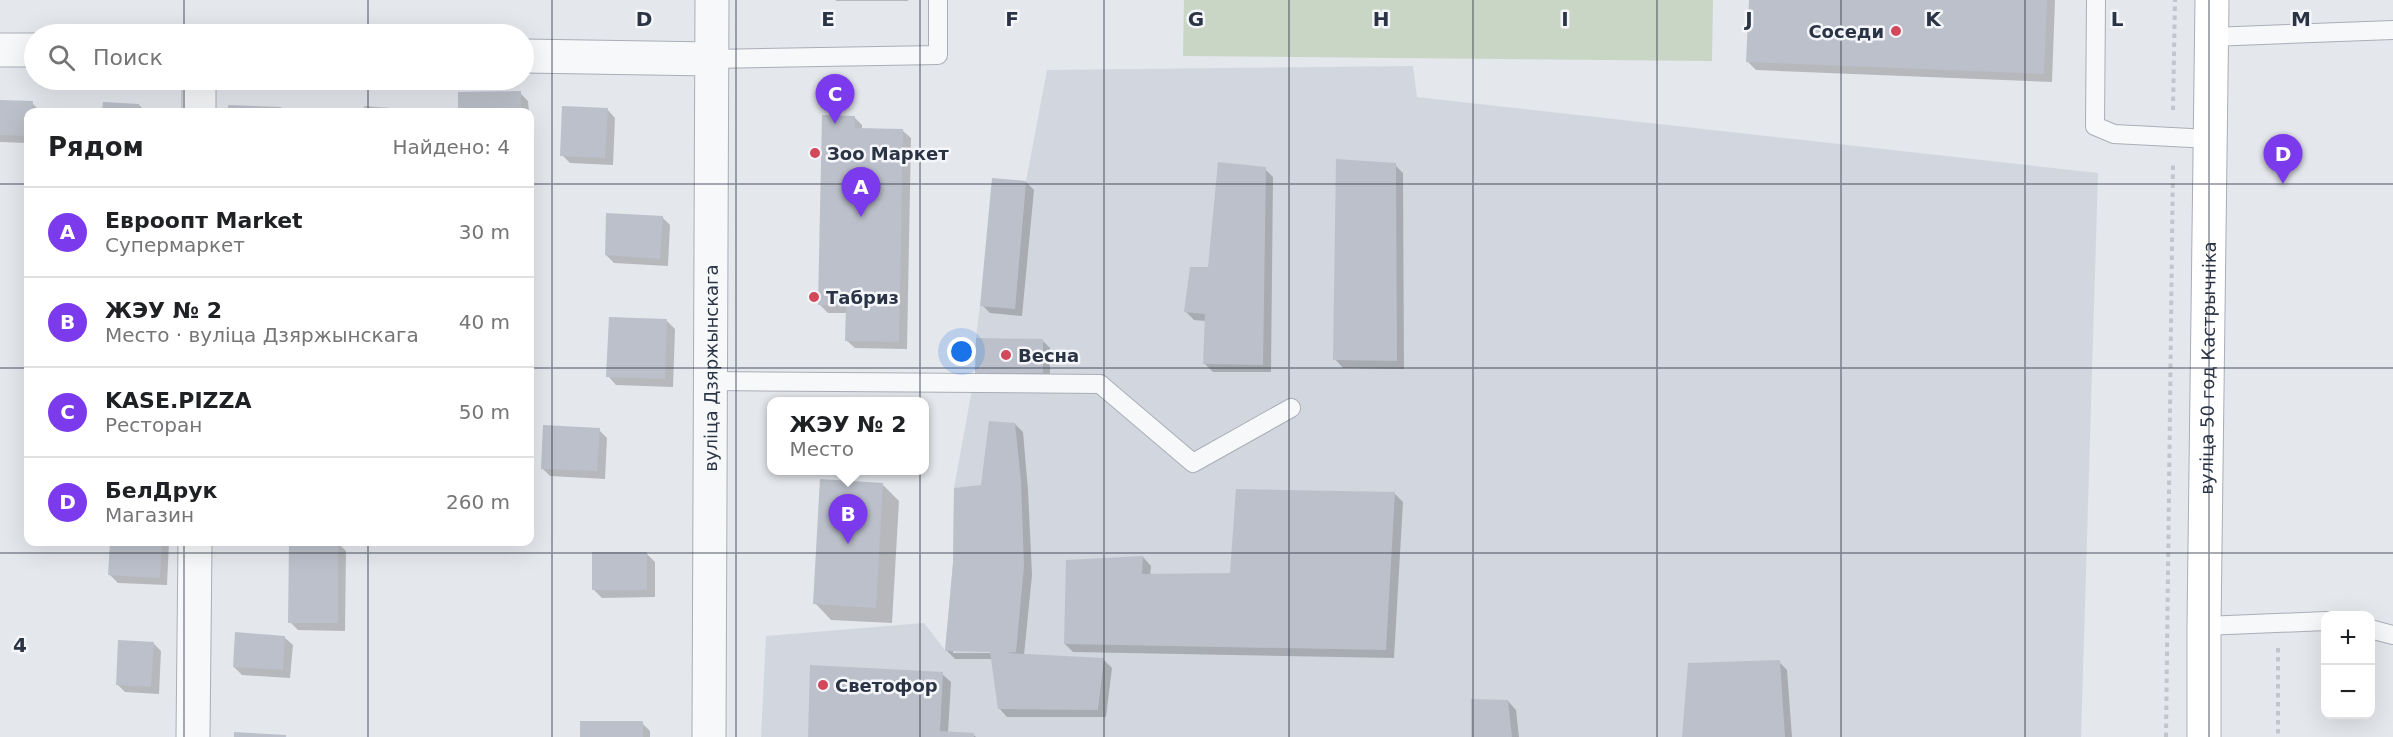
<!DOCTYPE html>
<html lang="ru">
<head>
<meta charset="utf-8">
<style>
	body { margin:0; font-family:"DejaVu Sans",sans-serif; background:#f2f2f2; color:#202124 }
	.controls { position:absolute; right:18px; bottom:18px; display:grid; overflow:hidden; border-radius:12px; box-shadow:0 6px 24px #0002 }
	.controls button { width:54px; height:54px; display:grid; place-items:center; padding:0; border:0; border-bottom:2px solid #e0e0e0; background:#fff; color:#202124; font:30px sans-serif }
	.you { position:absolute; left:962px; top:352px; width:21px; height:21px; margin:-15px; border:4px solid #fff; border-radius:50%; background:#1a73e8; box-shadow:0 0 0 9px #1a73e833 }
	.badge { display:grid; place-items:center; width:39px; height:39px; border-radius:50%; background:#7c3aed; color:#fff; font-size:20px; font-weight:700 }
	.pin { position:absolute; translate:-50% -50px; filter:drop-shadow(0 2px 3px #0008) }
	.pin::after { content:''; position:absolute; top:32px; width:21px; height:18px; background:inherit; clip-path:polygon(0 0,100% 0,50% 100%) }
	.popup { position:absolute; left:767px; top:397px; width:162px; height:78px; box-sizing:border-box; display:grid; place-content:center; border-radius:12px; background:#fff; filter:drop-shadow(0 2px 4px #0005); font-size:20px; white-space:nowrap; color:#757577 }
	.popup b { font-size:22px; color:#202124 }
	.popup::after { content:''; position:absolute; left:50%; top:100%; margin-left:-12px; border:12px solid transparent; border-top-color:#fff }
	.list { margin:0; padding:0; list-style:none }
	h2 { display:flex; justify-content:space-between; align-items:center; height:78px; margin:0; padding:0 24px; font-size:26px }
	h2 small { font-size:20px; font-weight:400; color:#757577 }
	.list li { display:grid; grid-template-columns:39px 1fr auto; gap:18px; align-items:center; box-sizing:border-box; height:90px; padding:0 24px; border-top:2px solid #e0e0e0 }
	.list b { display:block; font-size:22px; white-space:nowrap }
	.list p { margin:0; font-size:20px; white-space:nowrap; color:#757577 }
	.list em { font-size:20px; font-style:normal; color:#757577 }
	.icon { flex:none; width:33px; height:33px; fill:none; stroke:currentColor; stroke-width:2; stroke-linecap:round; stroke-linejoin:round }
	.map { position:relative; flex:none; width:2393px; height:737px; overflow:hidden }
	.search { position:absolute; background:#fff; box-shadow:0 6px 24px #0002; left:24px; top:24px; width:510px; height:66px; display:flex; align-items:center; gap:15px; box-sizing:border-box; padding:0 21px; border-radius:33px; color:#757577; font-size:22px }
	.panel { position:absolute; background:#fff; box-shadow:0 6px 24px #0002; left:24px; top:108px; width:510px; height:438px; border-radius:12px }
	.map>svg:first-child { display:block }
	.built { fill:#d2d6de }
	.green { fill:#c9d6c5 }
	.shadow { fill:#0003; fill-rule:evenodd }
	.building { fill:#bbc0ca }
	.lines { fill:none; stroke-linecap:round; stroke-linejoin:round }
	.service-casing { stroke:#a9aeb7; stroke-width:20 }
	.minor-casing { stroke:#a9aeb7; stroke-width:35 }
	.tertiary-casing { stroke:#a9aeb7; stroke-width:35 }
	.secondary-casing { stroke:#a9aeb7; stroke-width:35 }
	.path { stroke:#c2c5cb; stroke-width:4; stroke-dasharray:4.5 4.5; stroke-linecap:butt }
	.service { stroke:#f7f8fa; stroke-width:18 }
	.minor { stroke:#f7f8fa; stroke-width:33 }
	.tertiary { stroke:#f7f8fa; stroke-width:33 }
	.secondary { stroke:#fff; stroke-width:33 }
	.grid { fill:none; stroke:#2b3445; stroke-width:1.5; stroke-opacity:0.55 }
	.poi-dot { fill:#d1495b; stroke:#f4f6f9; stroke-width:2 }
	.labels { text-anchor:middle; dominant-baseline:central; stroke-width:5; stroke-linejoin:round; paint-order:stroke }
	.poi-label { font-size:18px; font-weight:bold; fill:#2b3445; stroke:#f4f6f9; text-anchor:start }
	.street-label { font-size:18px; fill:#2b3445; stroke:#f4f6f9 }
	.grid-label { font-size:20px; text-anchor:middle; font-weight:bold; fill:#2b3445; stroke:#f4f6f9; stroke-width:5; stroke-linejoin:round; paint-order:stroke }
</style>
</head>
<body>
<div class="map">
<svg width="2393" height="737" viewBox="0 0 2393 737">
	<rect width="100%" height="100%" fill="#e4e7ec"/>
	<polygon class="built" points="1413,66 1417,97 2098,173 2081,737 761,737 766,636 924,623 945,650 953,563 954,488 975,373 976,338 980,306 1015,308 1026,181 1047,70"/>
	<polygon class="green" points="1184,0 1713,0 1712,61 1183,56"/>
	<g class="shadow">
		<rect x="836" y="0" width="72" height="1"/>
		<polygon points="1750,0 2055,0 2052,82 1756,70 1748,62"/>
		<polygon points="459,93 520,93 528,101 529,112 459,112"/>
		<polygon points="0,102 32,103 40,111 28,112 28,143 0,142"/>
		<polygon points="104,103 139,105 146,112 104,112"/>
		<polygon points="230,107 280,108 284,112 229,112"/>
		<polygon points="366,108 419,111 420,112 365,112"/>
		<polygon points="607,109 615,118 613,165 570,163 562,155"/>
		<polygon points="854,117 862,125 862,130 902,130 911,138 907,349 855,348 846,340 847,313 828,313 820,305"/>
		<polygon points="1395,165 1403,173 1404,369 1343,368 1335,359"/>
		<polygon points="1265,169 1273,177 1271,372 1213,372 1205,364 1206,321 1194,320 1186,312"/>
		<polygon points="1026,182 1034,190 1022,316 990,313 982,305"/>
		<polygon points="662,217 670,225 668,266 614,263 606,255"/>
		<polygon points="667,321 675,329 673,387 616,385 608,376"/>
		<polygon points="1042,340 1050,348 1050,381 985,380 977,372"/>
		<path d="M1015,424l8,8 5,58 4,85 -8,80 80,5 8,8 -6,49h-99l-8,-9 -7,-49h-37l-8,-8 36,-164zM953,650h44v3h-44z"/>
		<polygon points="599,430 607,438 605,479 550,476 542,468"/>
		<polygon points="883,485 899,501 892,623 831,620 815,603"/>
		<polygon points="1395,494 1403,502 1394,658 1073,652 1065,644 1143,557 1151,566 1150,576 1231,575"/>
		<polygon points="111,542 169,542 167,585 118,583 110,575"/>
		<polygon points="338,543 346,551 345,631 298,630 290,622"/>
		<polygon points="647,554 655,562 655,597 602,598 594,590"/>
		<polygon points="284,637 293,645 290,678 242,675 234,667"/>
		<polygon points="153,643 161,651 159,694 125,692 117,684"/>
		<polygon points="1779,662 1787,670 1792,737 1684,737"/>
		<polygon points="942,674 951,682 948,733 974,735 976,737 809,737"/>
		<polygon points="1508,701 1516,710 1519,737 1473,737"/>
		<polygon points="642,723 650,731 650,737 581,737"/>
	</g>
	<g class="building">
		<polygon points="1749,0 2047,0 2044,74 1746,62"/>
		<polygon points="521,91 521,112 458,112 458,92"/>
		<polygon points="0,100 33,101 32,112 28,112 28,136 0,135"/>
		<polygon points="103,102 139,104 139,112 102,112"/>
		<polygon points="228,105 281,107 281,112 228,112"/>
		<polygon points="364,106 420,110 420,112 364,112"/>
		<polygon points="562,106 608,108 605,158 560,156"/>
		<polygon points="822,115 855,116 855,128 903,129 899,342 845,341 846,306 818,305"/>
		<polygon points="1336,159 1396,163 1397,361 1333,360"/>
		<polygon points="1218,162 1266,167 1263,365 1203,364 1205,314 1184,312 1190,267 1208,267"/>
		<polygon points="992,178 1026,181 1015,309 980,306"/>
		<polygon points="606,213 663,216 660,259 605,255"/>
		<polygon points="609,317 667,319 665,379 606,377"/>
		<polygon points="976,338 1043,339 1043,373 975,373"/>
		<polygon points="989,421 1015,423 1021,481 1024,566 1016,652 1006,653 1104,658 1098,710 998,709 990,652 945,651 953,563 954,488 981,485"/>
		<polygon points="543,425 600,428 597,471 541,469"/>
		<polygon points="820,479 883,483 876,608 813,604"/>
		<polygon points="1236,489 1395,492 1386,650 1064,644 1066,560 1143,556 1142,574 1230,573"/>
		<polygon points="110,542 162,542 160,578 108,575"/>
		<polygon points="289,542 338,542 338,623 288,623"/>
		<rect x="592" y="552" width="55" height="38"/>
		<polygon points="235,632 285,636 283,670 233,667"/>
		<polygon points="118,640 154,642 151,687 116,685"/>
		<polygon points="1780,660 1785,737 1682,737 1688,663"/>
		<polygon points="810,665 943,672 940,731 974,733 974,737 808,737"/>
		<polygon points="1471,699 1508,700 1512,737 1471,737"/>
		<rect x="580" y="721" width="63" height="16"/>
		<polygon points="234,732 286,735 286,737 234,737"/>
	</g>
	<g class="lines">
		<g class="service-casing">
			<g id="service">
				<polyline points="2096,0 2095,126 2114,134 2210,139"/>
				<polyline points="2211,37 2393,30"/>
				<polyline points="712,59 938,55 938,0"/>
				<polyline points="711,381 1100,384 1193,463 1291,408"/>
				<polyline points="2204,626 2326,621"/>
				<polyline points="2370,629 2393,635"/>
			</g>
		</g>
		<g class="minor-casing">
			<g id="minor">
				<polyline points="0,50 34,50"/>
				<polyline points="524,56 712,59"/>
				<polyline points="199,112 199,80"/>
				<polyline points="193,737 195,542"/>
			</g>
		</g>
		<g class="tertiary-casing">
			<g id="tertiary">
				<path id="s1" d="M709,737l3,-737"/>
			</g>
		</g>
		<g class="secondary-casing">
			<g id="secondary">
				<path id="s2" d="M2204,737v-111l8,-626"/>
			</g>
		</g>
		<g class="path">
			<polyline points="2173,110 2175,0"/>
			<polyline points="2278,648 2278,737"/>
			<polyline points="2166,737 2173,163"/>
		</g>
		<use href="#service" class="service"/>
		<use href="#minor" class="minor"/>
		<use href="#tertiary" class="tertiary"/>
		<use href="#secondary" class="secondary"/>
	</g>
	<path class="grid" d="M184,0v34M368,0v34M552,0v737M736,0v737M920,0v737M1104,0v737M1289,0v737M1473,0v737M1657,0v737M1841,0v737M2025,0v737M2209,0v737M184,80v32M368,80v32M0,184h28M530,184h1863M0,368h28M530,368h1863M184,542v195M368,542v195M0,553h2393"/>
	<g class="poi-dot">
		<circle cx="1896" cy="31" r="6"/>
		<circle cx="815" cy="153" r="6"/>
		<circle cx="814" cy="297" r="6"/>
		<circle cx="1006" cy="355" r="6"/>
		<circle cx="823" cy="685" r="6"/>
	</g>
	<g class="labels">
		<g class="poi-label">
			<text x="1884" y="31" text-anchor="end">Соседи</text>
			<text x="827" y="153">Зоо Маркет</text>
			<text x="826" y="297">Табриз</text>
			<text x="1018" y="355">Весна</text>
			<text x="835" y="685">Светофор</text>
		</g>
		<g class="street-label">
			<text stroke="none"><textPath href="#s1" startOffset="369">вуліца Дзяржынскага</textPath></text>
			<text stroke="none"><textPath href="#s2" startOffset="369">вуліца 50 год Кастрычніка</textPath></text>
		</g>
	</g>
	<g class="grid-label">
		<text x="644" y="26">D</text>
		<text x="828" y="26">E</text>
		<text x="1012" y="26">F</text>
		<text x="1196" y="26">G</text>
		<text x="1381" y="26">H</text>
		<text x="1565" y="26">I</text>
		<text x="1749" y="26">J</text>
		<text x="1933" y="26">K</text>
		<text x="2117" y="26">L</text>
		<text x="2301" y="26">M</text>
		<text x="20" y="652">4</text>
	</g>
</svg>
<div class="controls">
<button>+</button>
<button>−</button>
</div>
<div class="you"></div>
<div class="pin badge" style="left:861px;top:217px">A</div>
<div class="pin badge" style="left:848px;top:544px">B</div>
<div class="popup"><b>ЖЭУ № 2</b>Место</div>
<div class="pin badge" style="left:835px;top:124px">C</div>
<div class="pin badge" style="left:2283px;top:184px">D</div>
<div class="search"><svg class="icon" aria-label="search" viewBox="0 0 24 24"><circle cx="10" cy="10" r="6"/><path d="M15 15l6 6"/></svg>Поиск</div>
<section class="panel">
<h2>Рядом<small>Найдено: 4</small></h2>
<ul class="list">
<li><span class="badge">A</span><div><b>Евроопт Market</b><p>Супермаркет</p></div><em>30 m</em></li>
<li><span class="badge">B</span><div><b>ЖЭУ № 2</b><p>Место · вуліца Дзяржынскага</p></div><em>40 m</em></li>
<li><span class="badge">C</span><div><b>KASE.PIZZA</b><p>Ресторан</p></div><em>50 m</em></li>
<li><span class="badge">D</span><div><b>БелДрук</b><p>Магазин</p></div><em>260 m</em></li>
</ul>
</section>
</div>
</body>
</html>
